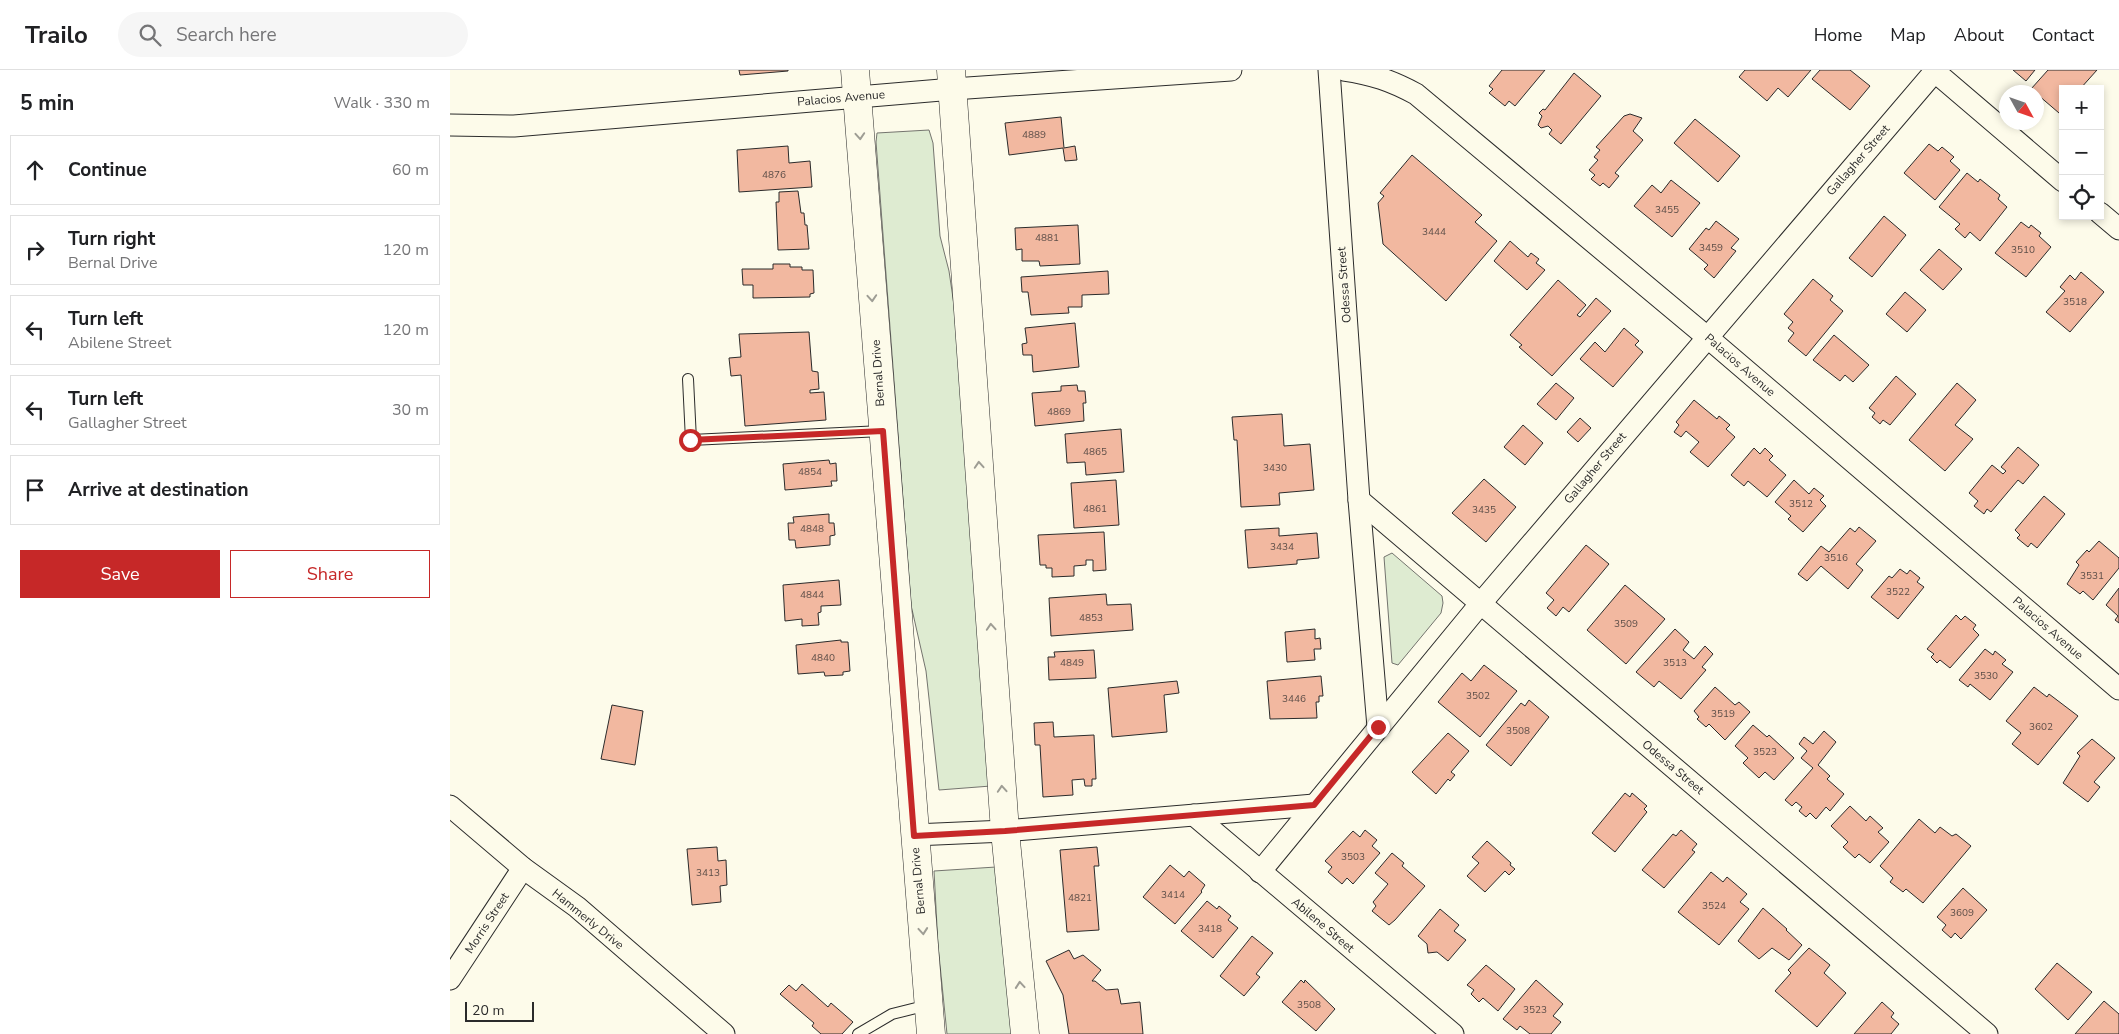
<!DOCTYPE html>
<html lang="en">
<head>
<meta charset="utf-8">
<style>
	body { margin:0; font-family:"Nunito Sans",sans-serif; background:#f6f6f6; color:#202124 }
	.controls { position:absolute; right:15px; top:15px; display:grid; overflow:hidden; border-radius:0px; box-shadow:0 2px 8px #0003 }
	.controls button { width:45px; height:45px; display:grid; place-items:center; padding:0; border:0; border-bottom:1px solid #e0e0e0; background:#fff; color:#202124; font:25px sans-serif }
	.compass { position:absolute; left:1549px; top:15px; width:45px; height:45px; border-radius:50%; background:#fff; box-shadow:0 2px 8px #0003; rotate:130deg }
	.scale { position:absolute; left:15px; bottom:12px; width:69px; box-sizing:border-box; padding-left:5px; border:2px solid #2b2b2b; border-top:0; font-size:14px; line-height:18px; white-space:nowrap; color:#2b2b2b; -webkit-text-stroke:4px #fdfbea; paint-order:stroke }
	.stop { position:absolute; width:15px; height:15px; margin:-11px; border:4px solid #c62828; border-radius:50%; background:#fff }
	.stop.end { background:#c62828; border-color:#fff; box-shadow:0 1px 5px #0008 }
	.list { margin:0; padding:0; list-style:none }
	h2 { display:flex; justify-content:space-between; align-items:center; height:65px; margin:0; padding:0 20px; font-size:21px }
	h2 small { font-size:16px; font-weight:400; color:#757577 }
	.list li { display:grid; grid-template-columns:32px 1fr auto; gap:15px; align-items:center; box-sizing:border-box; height:70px; margin:0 10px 10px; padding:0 10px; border:1px solid #e0e0e0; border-radius:0px }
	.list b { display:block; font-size:19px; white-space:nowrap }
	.list p { margin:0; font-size:16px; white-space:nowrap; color:#757577 }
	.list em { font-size:16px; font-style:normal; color:#757577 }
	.actions { display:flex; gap:10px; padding:15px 20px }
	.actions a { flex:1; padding:11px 0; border:1px solid #c62828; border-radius:0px; text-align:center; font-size:18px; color:#c62828 }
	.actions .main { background:#c62828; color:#fff }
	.icon { flex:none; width:28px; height:28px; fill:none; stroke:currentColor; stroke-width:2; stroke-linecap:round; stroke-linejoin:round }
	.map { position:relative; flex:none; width:1669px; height:964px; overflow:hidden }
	header { display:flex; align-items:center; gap:30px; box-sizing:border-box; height:70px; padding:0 25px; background:#fff; border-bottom:1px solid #e0e0e0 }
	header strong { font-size:24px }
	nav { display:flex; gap:28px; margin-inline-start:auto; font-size:18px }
	.search { width:350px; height:45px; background:#f6f6f6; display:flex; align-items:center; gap:12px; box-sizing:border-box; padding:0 18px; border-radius:28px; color:#757577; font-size:19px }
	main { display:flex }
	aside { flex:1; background:#fff }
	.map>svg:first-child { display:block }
	.green { fill:#deebd1; stroke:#74746e }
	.building { fill:#f2b8a0; stroke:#2b2b2b }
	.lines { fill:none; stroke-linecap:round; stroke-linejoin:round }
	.lane-casing { stroke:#2b2b2b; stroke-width:12 }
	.street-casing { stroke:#2b2b2b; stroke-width:23 }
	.secondary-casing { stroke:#2b2b2b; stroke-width:29 }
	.lane { stroke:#fdfbea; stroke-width:10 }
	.street { stroke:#fdfbea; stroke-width:21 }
	.secondary { stroke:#fdfbea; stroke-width:28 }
	.oneway { stroke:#9e9d94 }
	.route { stroke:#c62828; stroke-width:6 }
	.labels { text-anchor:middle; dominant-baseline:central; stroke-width:4; stroke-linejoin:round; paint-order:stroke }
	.number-label { font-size:10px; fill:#5d4e48 }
	.street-label { font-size:12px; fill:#2b2b2b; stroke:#fdfbea }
</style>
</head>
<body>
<header>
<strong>Trailo</strong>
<div class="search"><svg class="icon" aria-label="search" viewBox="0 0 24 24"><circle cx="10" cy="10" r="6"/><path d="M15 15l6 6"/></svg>Search here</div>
<nav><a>Home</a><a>Map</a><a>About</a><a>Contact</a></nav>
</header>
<main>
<aside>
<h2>5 min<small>Walk · 330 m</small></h2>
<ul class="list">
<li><svg class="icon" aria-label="ahead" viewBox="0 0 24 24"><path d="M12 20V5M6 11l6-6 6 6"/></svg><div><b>Continue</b></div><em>60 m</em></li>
<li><svg class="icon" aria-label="right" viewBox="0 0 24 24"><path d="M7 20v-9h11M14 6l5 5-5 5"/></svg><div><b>Turn right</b><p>Bernal Drive</p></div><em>120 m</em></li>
<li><svg class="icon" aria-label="left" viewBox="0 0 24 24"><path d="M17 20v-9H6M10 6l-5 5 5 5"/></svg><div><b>Turn left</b><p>Abilene Street</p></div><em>120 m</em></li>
<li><svg class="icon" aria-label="left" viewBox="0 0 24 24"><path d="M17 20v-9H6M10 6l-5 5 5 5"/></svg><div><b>Turn left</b><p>Gallagher Street</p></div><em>30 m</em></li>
<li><svg class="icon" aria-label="arrive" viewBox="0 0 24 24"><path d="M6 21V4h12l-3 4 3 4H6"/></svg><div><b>Arrive at destination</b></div></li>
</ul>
<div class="actions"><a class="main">Save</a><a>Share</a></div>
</aside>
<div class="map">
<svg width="1669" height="964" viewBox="0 0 1669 964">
	<rect width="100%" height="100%" fill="#fdfbea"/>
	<g class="green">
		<polygon points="479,60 483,73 490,166 499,201 504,235 541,716 489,720 476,601 461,535 426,72 427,63"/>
		<polygon points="942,483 992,526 993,533 991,543 948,595 942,593 934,487"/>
		<polygon points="546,797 562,964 497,964 488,875 484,801"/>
	</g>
	<g class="building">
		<polygon points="289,0 338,0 338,1 290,5"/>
		<polygon points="1052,0 1095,0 1065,36 1059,31 1055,36 1039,23 1043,19 1039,16"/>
		<polygon points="1295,0 1361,0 1338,27 1328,18 1317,31 1289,7"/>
		<polygon points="1370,0 1400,0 1420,16 1400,40 1362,9"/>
		<polygon points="1563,0 1585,0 1576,11"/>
		<polygon points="1598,0 1647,0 1630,19 1613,19 1613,38 1609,43 1581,19"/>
		<polygon points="1124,3 1151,26 1111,74 1099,64 1102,60 1098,56 1091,58 1088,55 1092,46 1089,43 1093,39 1095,40"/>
		<polygon points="1180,44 1192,48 1183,61 1193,70 1165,103 1169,106 1159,118 1153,113 1150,116 1141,109 1145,105 1139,100 1148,90 1144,87 1150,80 1146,77 1174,46"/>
		<polygon points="611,47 614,78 625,76 627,90 615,91 613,78 559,85 555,53"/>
		<polygon points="1245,49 1290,86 1268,112 1224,73"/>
		<polygon points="1479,74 1488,81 1492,77 1504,87 1500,91 1510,100 1485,130 1454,103"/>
		<polygon points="338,76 339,93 360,91 362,117 289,122 287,80"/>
		<polygon points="962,85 1032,145 1025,152 1047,171 996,231 933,174 928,133 934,126 930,123"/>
		<polygon points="1517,103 1528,112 1530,109 1550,125 1548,129 1557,137 1530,171 1520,162 1515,168 1505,159 1510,154 1489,137"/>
		<polygon points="1221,110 1250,133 1222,167 1184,136 1202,115 1211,123"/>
		<polygon points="348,121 351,143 354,143 355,155 357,155 359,179 328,180 326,132 329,132 329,122"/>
		<polygon points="1434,146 1456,165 1422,207 1399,188"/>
		<polygon points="1266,151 1289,169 1281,178 1286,181 1264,208 1254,199 1258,195 1239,179 1256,158 1259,160"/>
		<polygon points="1571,152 1579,158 1581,155 1591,163 1589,166 1601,177 1576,207 1545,183"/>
		<polygon points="628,155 630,194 590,196 589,191 572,191 572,179 566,180 565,158"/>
		<polygon points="1060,171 1078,187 1081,183 1089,189 1086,193 1095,200 1077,220 1044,191"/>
		<polygon points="1489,179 1512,199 1493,220 1470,200"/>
		<polygon points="323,194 340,194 340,197 352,197 352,200 363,200 364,223 360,224 360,227 303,228 303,215 293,215 292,199 323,199"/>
		<polygon points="658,201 659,224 632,225 632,237 618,237 619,243 581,245 578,222 572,222 571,207"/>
		<polygon points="1631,202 1654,222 1620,262 1596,242 1615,221 1610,217 1620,205 1625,210"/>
		<polygon points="1363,209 1383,226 1380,230 1393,241 1356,286 1338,271 1344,263 1338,258 1343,252 1334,244"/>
		<polygon points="1108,210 1136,235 1127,245 1130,247 1146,228 1161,241 1102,306 1069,277 1072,275 1060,265"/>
		<polygon points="1455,222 1476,240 1457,262 1436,244"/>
		<polygon points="625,253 629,297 583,302 582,285 573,285 572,274 577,273 575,258"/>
		<polygon points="1174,258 1189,271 1185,275 1193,282 1163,317 1130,289 1145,272 1155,282"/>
		<polygon points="359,262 362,301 368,302 369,319 360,320 360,323 374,322 376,350 295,356 291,305 281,306 279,288 291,287 289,264"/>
		<polygon points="1384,265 1419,295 1403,312 1395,305 1390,311 1363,290"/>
		<polygon points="1446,306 1466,324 1440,355 1433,350 1430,354 1422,347 1425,343 1419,338"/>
		<polygon points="1106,313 1124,328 1106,350 1087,334"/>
		<polygon points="1507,313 1526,330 1505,355 1523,369 1495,401 1459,370"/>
		<polygon points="627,315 628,321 635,321 636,333 633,333 634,351 585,356 582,323 611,321 611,316"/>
		<polygon points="1244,330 1267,349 1269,346 1280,355 1276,359 1285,367 1258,397 1240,382 1249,372 1236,361 1231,367 1224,362 1229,355 1226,352"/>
		<polygon points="832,344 834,376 860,374 864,420 829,423 830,435 791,437 787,370 784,370 782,347"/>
		<polygon points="1130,348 1141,358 1128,372 1117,362"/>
		<polygon points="1073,355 1093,373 1075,395 1054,377"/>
		<polygon points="671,359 674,402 636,405 635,392 617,393 615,364"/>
		<polygon points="1568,377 1589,395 1573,414 1568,410 1541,442 1537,439 1534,444 1524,436 1528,431 1519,423 1542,395 1553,404 1556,401 1551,397"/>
		<polygon points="1304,378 1310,384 1315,378 1323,386 1319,390 1336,405 1317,427 1298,411 1294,416 1281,405"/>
		<polygon points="379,390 380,394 386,393 387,411 381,411 382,416 335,420 333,394"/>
		<polygon points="1034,409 1066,437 1036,472 1002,443"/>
		<polygon points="666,410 669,455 624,458 621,413"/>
		<polygon points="1344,410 1359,424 1364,418 1374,426 1370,430 1376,436 1353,462 1338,449 1341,446 1325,432"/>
		<polygon points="1594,426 1615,444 1587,478 1581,473 1578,477 1567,468 1570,465 1565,460"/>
		<polygon points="379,444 379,453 384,453 385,465 380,466 380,475 346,478 345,470 339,470 338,453 344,453 343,447"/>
		<polygon points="1409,457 1426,471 1406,494 1413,500 1398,519 1371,496 1357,511 1348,504 1371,476 1379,482 1400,458 1405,462"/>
		<polygon points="829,458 829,466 867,463 869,488 847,490 847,494 798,498 795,460"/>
		<polygon points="654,462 656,500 643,501 643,490 636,490 636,495 624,496 624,506 602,507 602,498 596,498 596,495 590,495 588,465"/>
		<polygon points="1649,471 1669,488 1669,498 1643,530 1633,521 1630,524 1617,514 1629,495 1626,492 1637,480 1639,482"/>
		<polygon points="1136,475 1159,494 1119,542 1113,537 1106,546 1097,538 1104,530 1096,523"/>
		<polygon points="1450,499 1457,504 1460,500 1470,508 1467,512 1474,517 1448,549 1421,527 1439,506 1442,508"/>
		<polygon points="389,510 391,535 371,536 371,542 368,543 369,555 352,556 352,549 335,551 333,515"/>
		<polygon points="1175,515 1215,549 1176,594 1137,560"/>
		<polygon points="1669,518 1669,553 1665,550 1668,546 1656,535"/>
		<polygon points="656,524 657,535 681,534 683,560 601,566 599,528"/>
		<polygon points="1506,545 1511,550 1515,546 1526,555 1523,559 1529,565 1500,598 1490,590 1487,593 1481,587 1484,584 1477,579"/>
		<polygon points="865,559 865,569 870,568 871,579 864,579 865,590 837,592 835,562"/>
		<polygon points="1225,559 1239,572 1233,580 1244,589 1255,576 1263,584 1252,597 1256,600 1231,629 1209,611 1204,617 1186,602"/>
		<polygon points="391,570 391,572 398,572 400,601 393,602 393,605 375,606 374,602 348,604 346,575"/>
		<polygon points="1535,579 1543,585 1545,581 1556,590 1552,594 1563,602 1540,630 1520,614 1518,617 1509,610"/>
		<polygon points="644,580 646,608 599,610 598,587 605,587 604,582"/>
		<polygon points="1034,595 1067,621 1030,667 988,632 1012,603 1021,611"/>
		<polygon points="871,606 873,626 869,626 869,632 866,632 867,648 820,649 817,611"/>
		<polygon points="727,611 729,623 714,625 717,662 662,667 658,618"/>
		<polygon points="1265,617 1285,635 1289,632 1300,642 1275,670 1259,654 1256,657 1247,649 1249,647 1244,641"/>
		<polygon points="1584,617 1597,627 1599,624 1628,646 1588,695 1562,674 1571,663 1556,651"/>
		<polygon points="1079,630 1099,647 1061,696 1036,675 1071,633 1075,636"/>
		<polygon points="162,635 193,641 185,695 151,689"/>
		<polygon points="603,652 604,667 644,665 646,709 642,709 642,716 635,716 634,709 622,710 623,725 593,727 590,675 585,675 584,653"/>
		<polygon points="1303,655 1317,667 1319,665 1344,688 1324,710 1315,702 1309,708 1293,693 1298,688 1285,676"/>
		<polygon points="1374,661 1386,672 1368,695 1380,706 1377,709 1394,724 1380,741 1376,737 1366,749 1360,743 1356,747 1349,741 1352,737 1346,732 1342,736 1335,730 1363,698 1351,688 1357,681 1349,674 1354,667 1363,674"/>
		<polygon points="998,663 1019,681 1001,702 1005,705 1000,711 998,709 986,724 962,702"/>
		<polygon points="1642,669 1665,688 1644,712 1650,717 1638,732 1613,713 1630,686 1627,683"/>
		<polygon points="1175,723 1180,727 1182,723 1197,736 1194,739 1197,742 1165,782 1142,763"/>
		<polygon points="1400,736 1416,751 1420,746 1433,758 1428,762 1439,772 1420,793 1409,784 1405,788 1393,777 1398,772 1381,756"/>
		<polygon points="1469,749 1485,763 1490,757 1502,766 1506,764 1521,776 1473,833 1456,819 1453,822 1440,812 1443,808 1430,796"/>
		<polygon points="915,760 927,770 922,776 930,783 903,814 897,808 892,814 878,802 882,797 875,791 903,761 910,767"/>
		<polygon points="1231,760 1247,774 1242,780 1245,782 1214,818 1192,800 1223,764 1226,766"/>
		<polygon points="1037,771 1061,793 1060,795 1065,799 1059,805 1055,801 1035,822 1017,806 1029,793 1022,787"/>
		<polygon points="267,777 268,791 276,790 277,815 270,816 271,832 242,835 237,779"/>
		<polygon points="647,777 649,796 644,796 649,860 617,862 610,780"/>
		<polygon points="942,783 954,793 952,796 975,816 945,850 939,855 922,841 926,836 923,832 938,814 925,803"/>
		<polygon points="720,795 734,807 739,801 755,815 751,821 752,822 725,854 693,827"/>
		<polygon points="1261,802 1273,812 1277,807 1297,824 1290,832 1299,839 1269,875 1228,842"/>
		<polygon points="1513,818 1537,840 1511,869 1505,863 1501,868 1492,860 1496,855 1487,847"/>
		<polygon points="757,831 767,839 769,836 781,846 778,850 788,858 763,888 731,861"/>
		<polygon points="1313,838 1337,859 1336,860 1352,875 1339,890 1322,878 1309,889 1288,871"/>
		<polygon points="990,839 1009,855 1004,861 1016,870 998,891 987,882 978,883 977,874 968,866"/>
		<polygon points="802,866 823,883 806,904 810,907 794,926 770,906"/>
		<polygon points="1359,878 1380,895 1374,903 1396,923 1367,957 1325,921 1341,903 1338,900"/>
		<polygon points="619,880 624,889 633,885 651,900 642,911 645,911 656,920 668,919 671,934 690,932 693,964 619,964 613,925 596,891"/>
		<polygon points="1607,893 1642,922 1618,950 1585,919"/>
		<polygon points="1036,895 1065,919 1048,941 1033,928 1029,932 1021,924 1024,920 1017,915"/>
		<polygon points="851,910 854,913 855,910 885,939 866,961 832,932"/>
		<polygon points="1086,910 1113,934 1103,946 1111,952 1101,964 1080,964 1070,956 1067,960 1053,949"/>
		<polygon points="352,914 378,937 381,933 403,952 392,964 371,964 362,956 364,953 330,924 339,915 346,921"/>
		<polygon points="1654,931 1669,944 1669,964 1625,964"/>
		<polygon points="1432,932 1444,943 1441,947 1449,954 1441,964 1404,964"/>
	</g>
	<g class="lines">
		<g class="lane-casing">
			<g id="lane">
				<polyline points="238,309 241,370 432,361"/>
				<polyline points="408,964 442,944 478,935"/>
			</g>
		</g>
		<g class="street-casing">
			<g id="street">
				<polyline points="879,0 909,430 928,657"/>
				<path d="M894,0c28,4 48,11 72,24l291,243 412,352"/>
				<polyline points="1483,0 1613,111"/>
				<polyline points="0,55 64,56 503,19 781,0"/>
				<polyline points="1650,143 1669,159"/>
				<polyline points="909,430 1537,964"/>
				<polyline points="0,736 73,798 127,837 274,964"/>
				<polyline points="744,745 1003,964"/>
				<polyline points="464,765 555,761 864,735"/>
				<polyline points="810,802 1031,533 1486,0"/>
				<polyline points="0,909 73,798"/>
			</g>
		</g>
		<g class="secondary-casing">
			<g id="secondary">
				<polyline points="405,0 481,964"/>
				<polyline points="501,0 555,761 575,964"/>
			</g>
		</g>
		<use href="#lane" class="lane"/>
		<use href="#street" class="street"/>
		<use href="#secondary" class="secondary"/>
	</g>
	<defs><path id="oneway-chevron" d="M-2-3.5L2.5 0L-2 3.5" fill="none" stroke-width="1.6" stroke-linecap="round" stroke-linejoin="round" transform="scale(1.25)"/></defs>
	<g class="oneway">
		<use href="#oneway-chevron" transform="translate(410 66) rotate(86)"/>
		<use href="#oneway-chevron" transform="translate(422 228) rotate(86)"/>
		<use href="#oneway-chevron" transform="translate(529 395) rotate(-94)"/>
		<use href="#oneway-chevron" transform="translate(541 557) rotate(-94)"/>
		<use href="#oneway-chevron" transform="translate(552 719) rotate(-94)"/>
		<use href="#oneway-chevron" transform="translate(473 861) rotate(85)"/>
		<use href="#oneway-chevron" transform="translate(570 915) rotate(-95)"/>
	</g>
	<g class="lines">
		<polyline class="route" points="240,370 433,361 464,766 555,761 864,735 928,657"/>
	</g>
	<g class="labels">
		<g class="number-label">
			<text x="584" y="65">4889</text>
			<text x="324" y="105">4876</text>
			<text x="1217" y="140">3455</text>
			<text x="984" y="162">3444</text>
			<text x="597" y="168">4881</text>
			<text x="1261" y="178">3459</text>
			<text x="1573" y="180">3510</text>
			<text x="1625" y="232">3518</text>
			<text x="609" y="342">4869</text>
			<text x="645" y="382">4865</text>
			<text x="825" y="398">3430</text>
			<text x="360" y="402">4854</text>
			<text x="1351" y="434">3512</text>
			<text x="645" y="439">4861</text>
			<text x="1034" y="440">3435</text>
			<text x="362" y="459">4848</text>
			<text x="832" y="477">3434</text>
			<text x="1386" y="488">3516</text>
			<text x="1642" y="506">3531</text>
			<text x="1448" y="522">3522</text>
			<text x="362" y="525">4844</text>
			<text x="641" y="548">4853</text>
			<text x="1176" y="554">3509</text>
			<text x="373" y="588">4840</text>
			<text x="622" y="593">4849</text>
			<text x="1225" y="593">3513</text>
			<text x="1536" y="606">3530</text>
			<text x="1028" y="626">3502</text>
			<text x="844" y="629">3446</text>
			<text x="1273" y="644">3519</text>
			<text x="1591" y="657">3602</text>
			<text x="1068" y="661">3508</text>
			<text x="1315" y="682">3523</text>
			<text x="903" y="787">3503</text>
			<text x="258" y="803">3413</text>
			<text x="723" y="825">3414</text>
			<text x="630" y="828">4821</text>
			<text x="1264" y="836">3524</text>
			<text x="1512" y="843">3609</text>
			<text x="760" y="859">3418</text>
			<text x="859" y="935">3508</text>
			<text x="1085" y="940">3523</text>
		</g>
		<g class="street-label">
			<text transform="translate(391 28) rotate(-5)">Palacios Avenue</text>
			<text transform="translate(1408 90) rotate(-49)">Gallagher Street</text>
			<text transform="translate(894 215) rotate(-94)">Odessa Street</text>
			<text transform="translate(1290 295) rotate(41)">Palacios Avenue</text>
			<text transform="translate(428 303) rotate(-94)">Bernal Drive</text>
			<text transform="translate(1145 398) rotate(-50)">Gallagher Street</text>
			<text transform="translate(1598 558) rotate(41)">Palacios Avenue</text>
			<text transform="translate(1223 697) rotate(40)">Odessa Street</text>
			<text transform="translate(468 811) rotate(-95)">Bernal Drive</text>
			<text transform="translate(138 849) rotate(39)">Hammerly Drive</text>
			<text transform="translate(37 853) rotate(-57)">Morris Street</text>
			<text transform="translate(873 855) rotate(40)">Abilene Street</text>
		</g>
	</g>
</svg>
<div class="controls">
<button>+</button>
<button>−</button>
<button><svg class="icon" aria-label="locate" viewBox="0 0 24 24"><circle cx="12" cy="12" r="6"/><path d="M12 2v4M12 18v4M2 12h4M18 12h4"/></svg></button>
</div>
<svg class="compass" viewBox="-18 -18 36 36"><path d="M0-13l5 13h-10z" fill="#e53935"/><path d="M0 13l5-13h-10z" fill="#757577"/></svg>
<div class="scale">20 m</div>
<div class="stop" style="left:240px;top:370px"></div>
<div class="stop end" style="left:928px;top:657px"></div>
</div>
</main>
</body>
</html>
